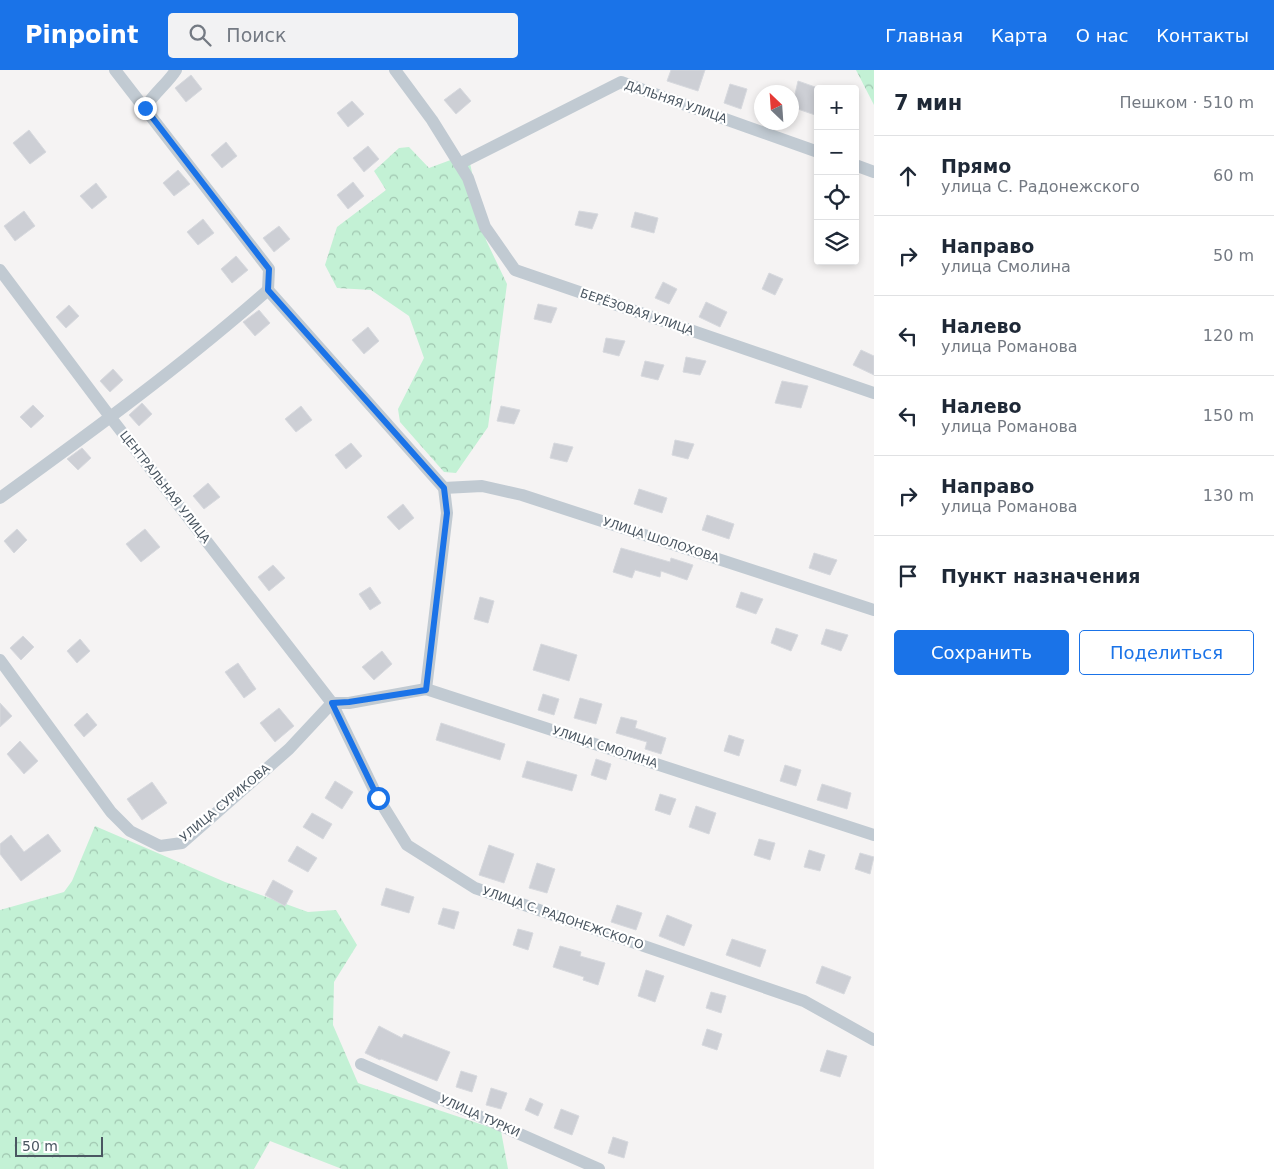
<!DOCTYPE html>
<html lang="ru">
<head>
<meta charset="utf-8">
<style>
	body { margin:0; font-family:"DejaVu Sans",sans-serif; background:#f2f2f3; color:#1f2937 }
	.controls { position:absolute; right:15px; top:15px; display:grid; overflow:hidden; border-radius:5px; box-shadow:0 2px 8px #0003 }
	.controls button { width:45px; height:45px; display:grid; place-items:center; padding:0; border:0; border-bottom:1px solid #e0e1e3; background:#fff; color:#1f2937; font:25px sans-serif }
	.compass { position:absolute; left:754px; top:15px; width:45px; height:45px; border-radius:50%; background:#fff; box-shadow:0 2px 8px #0003; rotate:335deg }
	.scale { position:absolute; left:15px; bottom:12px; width:88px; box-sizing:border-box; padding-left:5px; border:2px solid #4a5661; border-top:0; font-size:14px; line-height:18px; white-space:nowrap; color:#4a5661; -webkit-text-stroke:4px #fff; paint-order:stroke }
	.stop { position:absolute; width:15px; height:15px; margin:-11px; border:4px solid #1a73e8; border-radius:50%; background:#fff }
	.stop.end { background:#1a73e8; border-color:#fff; box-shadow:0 1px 5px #0008 }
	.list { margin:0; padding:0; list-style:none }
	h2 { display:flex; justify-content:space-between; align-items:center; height:65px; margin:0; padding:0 20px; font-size:21px }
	h2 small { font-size:16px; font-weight:400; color:#747a83 }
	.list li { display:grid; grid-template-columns:32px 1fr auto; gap:15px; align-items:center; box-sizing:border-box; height:80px; padding:0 20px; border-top:1px solid #e0e1e3 }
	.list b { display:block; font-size:19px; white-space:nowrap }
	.list p { margin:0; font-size:16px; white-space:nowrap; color:#747a83 }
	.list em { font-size:16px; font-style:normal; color:#747a83 }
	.actions { display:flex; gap:10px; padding:15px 20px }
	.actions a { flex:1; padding:11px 0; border:1px solid #1a73e8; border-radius:5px; text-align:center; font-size:18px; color:#1a73e8 }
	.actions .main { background:#1a73e8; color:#fff }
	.icon { flex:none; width:28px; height:28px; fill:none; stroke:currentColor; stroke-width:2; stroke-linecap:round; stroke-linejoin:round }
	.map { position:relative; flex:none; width:874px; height:1099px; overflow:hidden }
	header { display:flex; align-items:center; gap:30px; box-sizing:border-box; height:70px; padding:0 25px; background:#1a73e8; color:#fff }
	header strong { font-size:24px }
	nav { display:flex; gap:28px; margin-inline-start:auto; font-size:18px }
	.search { width:350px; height:45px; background:#f2f2f3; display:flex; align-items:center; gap:12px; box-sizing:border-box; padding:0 18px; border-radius:5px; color:#747a83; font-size:19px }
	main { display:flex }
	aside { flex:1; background:#fff }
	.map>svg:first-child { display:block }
	.forest { fill:url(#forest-crowns) }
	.building { fill:#cdcfd5; stroke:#d7d9de }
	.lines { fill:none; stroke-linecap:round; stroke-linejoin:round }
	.minor { stroke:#c1cad2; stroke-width:12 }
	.route { stroke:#1a73e8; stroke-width:6 }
	.labels { text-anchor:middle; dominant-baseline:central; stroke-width:4.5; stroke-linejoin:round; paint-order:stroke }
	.street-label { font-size:12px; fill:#4a5661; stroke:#fff }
</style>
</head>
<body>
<header>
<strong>Pinpoint</strong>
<div class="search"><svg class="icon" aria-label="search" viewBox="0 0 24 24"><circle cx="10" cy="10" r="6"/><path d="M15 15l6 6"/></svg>Поиск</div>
<nav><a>Главная</a><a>Карта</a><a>О нас</a><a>Контакты</a></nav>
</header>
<main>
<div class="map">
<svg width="874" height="1099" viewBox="0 0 874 1099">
	<defs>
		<pattern id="forest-crowns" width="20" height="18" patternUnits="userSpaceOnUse" patternTransform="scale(1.25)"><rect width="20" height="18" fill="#c3f1d5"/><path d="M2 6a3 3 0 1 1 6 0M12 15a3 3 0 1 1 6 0" fill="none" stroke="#a0c6b0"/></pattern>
	</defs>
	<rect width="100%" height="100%" fill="#f5f3f3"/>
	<g class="forest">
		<polygon points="856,0 874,0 874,35"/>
		<polygon points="409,77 429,98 456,88 470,93 486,170 507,214 488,357 456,403 444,402 400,352 398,339 424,288 409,246 371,220 337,218 325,195 337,157 386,120 374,101 399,78"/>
		<polygon points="95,756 225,812 308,842 336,840 357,875 334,912 333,955 358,1013 501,1061 508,1099 342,1099 270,1071 254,1099 0,1099 0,840 64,822 72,811"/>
	</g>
	<g class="building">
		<polygon points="671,0 705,0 698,21 667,11"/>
		<polygon points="191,5 202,19 186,32 175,18"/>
		<polygon points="798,11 818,18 818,46 792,37"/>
		<polygon points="730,14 747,19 741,39 724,33"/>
		<polygon points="460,18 471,31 456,44 444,30"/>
		<polygon points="352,31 364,44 348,57 337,43"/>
		<polygon points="29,60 46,82 30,94 13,73"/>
		<polygon points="226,72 237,86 222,98 211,85"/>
		<polygon points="368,76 379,89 364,102 353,88"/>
		<polygon points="178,100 190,114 174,126 163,113"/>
		<polygon points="353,112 364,126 348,139 337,125"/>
		<polygon points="96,113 107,127 92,139 80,126"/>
		<polygon points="24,141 35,156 15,171 4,156"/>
		<polygon points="579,141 598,144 592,159 575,155"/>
		<polygon points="635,142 658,148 654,163 631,157"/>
		<polygon points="203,149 214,163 198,175 187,162"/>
		<polygon points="279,156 290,169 274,182 263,168"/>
		<polygon points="236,186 248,200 232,213 221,199"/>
		<polygon points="769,203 783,209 775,225 762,219"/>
		<polygon points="663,212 677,219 669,234 655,228"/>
		<polygon points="706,232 727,242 720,257 699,247"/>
		<polygon points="538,234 557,238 551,253 534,249"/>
		<polygon points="69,235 79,246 66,258 56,247"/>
		<polygon points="259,240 270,253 255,266 243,252"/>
		<polygon points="368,257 379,271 364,284 352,270"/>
		<polygon points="606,268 625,271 619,286 603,282"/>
		<polygon points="861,280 874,286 874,305 853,295"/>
		<polygon points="686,287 706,291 700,305 683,302"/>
		<polygon points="645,291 664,295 658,310 641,306"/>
		<polygon points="113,299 123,310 110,322 100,311"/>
		<polygon points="782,311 808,316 801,338 775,333"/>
		<polygon points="142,333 152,344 139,356 129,345"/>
		<polygon points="33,335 44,346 31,358 20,347"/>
		<polygon points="301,336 312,350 296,362 285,349"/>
		<polygon points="501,336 520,340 514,354 497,351"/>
		<polygon points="675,370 694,374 688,389 672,385"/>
		<polygon points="351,373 362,386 346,399 335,385"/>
		<polygon points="554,373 573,377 567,392 550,388"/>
		<polygon points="82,378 91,388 78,400 67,389"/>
		<polygon points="208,413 220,427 204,439 193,426"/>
		<polygon points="639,419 667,428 662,443 634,434"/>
		<polygon points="403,434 414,448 399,460 387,447"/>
		<polygon points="707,445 734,454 729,469 702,460"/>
		<polygon points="17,459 27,470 14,483 4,471"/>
		<polygon points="145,459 160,477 141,492 126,474"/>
		<polygon points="621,478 670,492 671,488 693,495 687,510 661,501 660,507 635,500 632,508 613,502"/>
		<polygon points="814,483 837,490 830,505 809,498"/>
		<polygon points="273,495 285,508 269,521 258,507"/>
		<polygon points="370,517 381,533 370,540 359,524"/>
		<polygon points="741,522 763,529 756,544 736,537"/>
		<polygon points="480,527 494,531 488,553 474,549"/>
		<polygon points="776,558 798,565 791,581 771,573"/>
		<polygon points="826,559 848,565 841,581 821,574"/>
		<polygon points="23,566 34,577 21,590 10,578"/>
		<polygon points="80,569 90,581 77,593 67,581"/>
		<polygon points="541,574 577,585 569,611 533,600"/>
		<polygon points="382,581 392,594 374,610 362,597"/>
		<polygon points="238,593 256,619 244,628 225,602"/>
		<polygon points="543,624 559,629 554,645 538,640"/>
		<polygon points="580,628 602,634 596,654 574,648"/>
		<polygon points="0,633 12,646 0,657"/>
		<polygon points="279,638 294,656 275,672 260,653"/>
		<polygon points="87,643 97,655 84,667 74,655"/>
		<polygon points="621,647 637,651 635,658 666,668 661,684 645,679 647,672 616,663"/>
		<polygon points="441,653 505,674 500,690 436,670"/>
		<polygon points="729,665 744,670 739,686 724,681"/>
		<polygon points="20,671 38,691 24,704 7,684"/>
		<polygon points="596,689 611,694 606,710 591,705"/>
		<polygon points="527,691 577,705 572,721 522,707"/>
		<polygon points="785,695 801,700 796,716 780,711"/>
		<polygon points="335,711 353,722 342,739 325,728"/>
		<polygon points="152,712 167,733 142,750 127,729"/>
		<polygon points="822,714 851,723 847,739 817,730"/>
		<polygon points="660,724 676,729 670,745 655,740"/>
		<polygon points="696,736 716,743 709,764 689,757"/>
		<polygon points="312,743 332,754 323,769 303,757"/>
		<polygon points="48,764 61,781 21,811 0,784 0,774 11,765 24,782"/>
		<polygon points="759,769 775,773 770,790 754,785"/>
		<polygon points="489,775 514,784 504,813 479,805"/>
		<polygon points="297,776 317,788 308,802 288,791"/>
		<polygon points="809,780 825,785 820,801 804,797"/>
		<polygon points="860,783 874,787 870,804 855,799"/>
		<polygon points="537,793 555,799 547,823 529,818"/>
		<polygon points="273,810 293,821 285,836 265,825"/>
		<polygon points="386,818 414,827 409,843 381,835"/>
		<polygon points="617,835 642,843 636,860 611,852"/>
		<polygon points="443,838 459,842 454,859 438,854"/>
		<polygon points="667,845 692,855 684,876 659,866"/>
		<polygon points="518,859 533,863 528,880 513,875"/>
		<polygon points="732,869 766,880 760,897 726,885"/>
		<polygon points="560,876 581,882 580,886 605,893 598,915 583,910 584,907 553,897"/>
		<polygon points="822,896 851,907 844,924 816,913"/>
		<polygon points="646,900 664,906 655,932 638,926"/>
		<polygon points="711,922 726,926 721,943 706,938"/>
		<polygon points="379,956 402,968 404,964 450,982 437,1011 381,989 380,990 365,983"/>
		<polygon points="707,959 722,964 717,980 702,975"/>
		<polygon points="827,980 847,986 840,1007 820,1001"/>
		<polygon points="461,1001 477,1006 472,1022 456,1017"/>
		<polygon points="491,1018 507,1023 501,1039 486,1035"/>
		<polygon points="530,1028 543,1034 538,1046 525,1040"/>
		<polygon points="561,1039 579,1046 572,1065 554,1058"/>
		<polygon points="613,1067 628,1072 624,1088 608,1083"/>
	</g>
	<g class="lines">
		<g class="minor">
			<polyline points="115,0 269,199 268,220 444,418 447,443 426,619"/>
			<polyline points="395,0 432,50 468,108 485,157 515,200 874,323"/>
			<path d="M145,38c9,-15 22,-24 31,-38"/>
			<polyline points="459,94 621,12 818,82"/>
			<polyline points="855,95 874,102"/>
			<polyline points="0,200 111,348 332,633 378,728 407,775 475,818 804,931 874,970"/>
			<polyline points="444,418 482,416 522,425 874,540"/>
			<path d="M0,428c91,-66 183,-133 268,-208"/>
			<polyline points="0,590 111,742 130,761 160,776 182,773 289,679 332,633"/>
			<polyline points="332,633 349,633 426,619 874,765"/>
			<polyline points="361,994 599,1099"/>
		</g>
	</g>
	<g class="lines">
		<polyline class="route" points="145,38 269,199 268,220 444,418 447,443 426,620 349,632 332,633 378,728"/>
	</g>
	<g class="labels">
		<g class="street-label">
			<text transform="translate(676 32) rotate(19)">ДАЛЬНЯЯ УЛИЦА</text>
			<text transform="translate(637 242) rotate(19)">БЕРЁЗОВАЯ УЛИЦА</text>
			<text transform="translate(165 417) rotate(52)">ЦЕНТРАЛЬНАЯ УЛИЦА</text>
			<text transform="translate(661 470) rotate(18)">УЛИЦА ШОЛОХОВА</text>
			<text transform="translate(605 677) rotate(18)">УЛИЦА СМОЛИНА</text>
			<text transform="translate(225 733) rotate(-40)">УЛИЦА СУРИКОВА</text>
			<text transform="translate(563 848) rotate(19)">УЛИЦА С. РАДОНЕЖСКОГО</text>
			<text transform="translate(480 1046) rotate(24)">УЛИЦА ТУРКИ</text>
		</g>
	</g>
</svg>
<div class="controls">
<button>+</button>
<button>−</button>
<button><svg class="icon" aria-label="locate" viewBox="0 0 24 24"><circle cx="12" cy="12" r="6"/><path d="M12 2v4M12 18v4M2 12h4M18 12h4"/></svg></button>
<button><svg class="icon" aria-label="layers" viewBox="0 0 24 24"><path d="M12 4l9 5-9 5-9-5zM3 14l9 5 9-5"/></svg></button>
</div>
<svg class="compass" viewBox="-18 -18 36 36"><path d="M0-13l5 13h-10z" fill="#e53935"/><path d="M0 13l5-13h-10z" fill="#747a83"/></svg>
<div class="scale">50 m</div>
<div class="stop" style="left:378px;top:728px"></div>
<div class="stop end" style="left:145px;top:38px"></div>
</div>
<aside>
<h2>7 мин<small>Пешком · 510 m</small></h2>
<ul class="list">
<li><svg class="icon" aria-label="ahead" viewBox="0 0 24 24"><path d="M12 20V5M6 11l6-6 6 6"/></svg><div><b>Прямо</b><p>улица С. Радонежского</p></div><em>60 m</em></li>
<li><svg class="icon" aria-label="right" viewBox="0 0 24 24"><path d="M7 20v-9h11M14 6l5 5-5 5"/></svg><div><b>Направо</b><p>улица Смолина</p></div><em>50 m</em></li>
<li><svg class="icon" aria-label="left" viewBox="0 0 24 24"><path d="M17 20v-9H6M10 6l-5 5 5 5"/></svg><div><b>Налево</b><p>улица Романова</p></div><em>120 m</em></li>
<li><svg class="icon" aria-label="left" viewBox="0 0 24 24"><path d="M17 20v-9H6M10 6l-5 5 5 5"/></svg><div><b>Налево</b><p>улица Романова</p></div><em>150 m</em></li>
<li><svg class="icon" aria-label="right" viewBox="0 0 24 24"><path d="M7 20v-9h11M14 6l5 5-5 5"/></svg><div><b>Направо</b><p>улица Романова</p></div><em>130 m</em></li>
<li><svg class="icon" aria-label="arrive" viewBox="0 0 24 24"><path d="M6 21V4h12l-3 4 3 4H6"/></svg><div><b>Пункт назначения</b></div></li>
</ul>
<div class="actions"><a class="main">Сохранить</a><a>Поделиться</a></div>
</aside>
</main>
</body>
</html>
